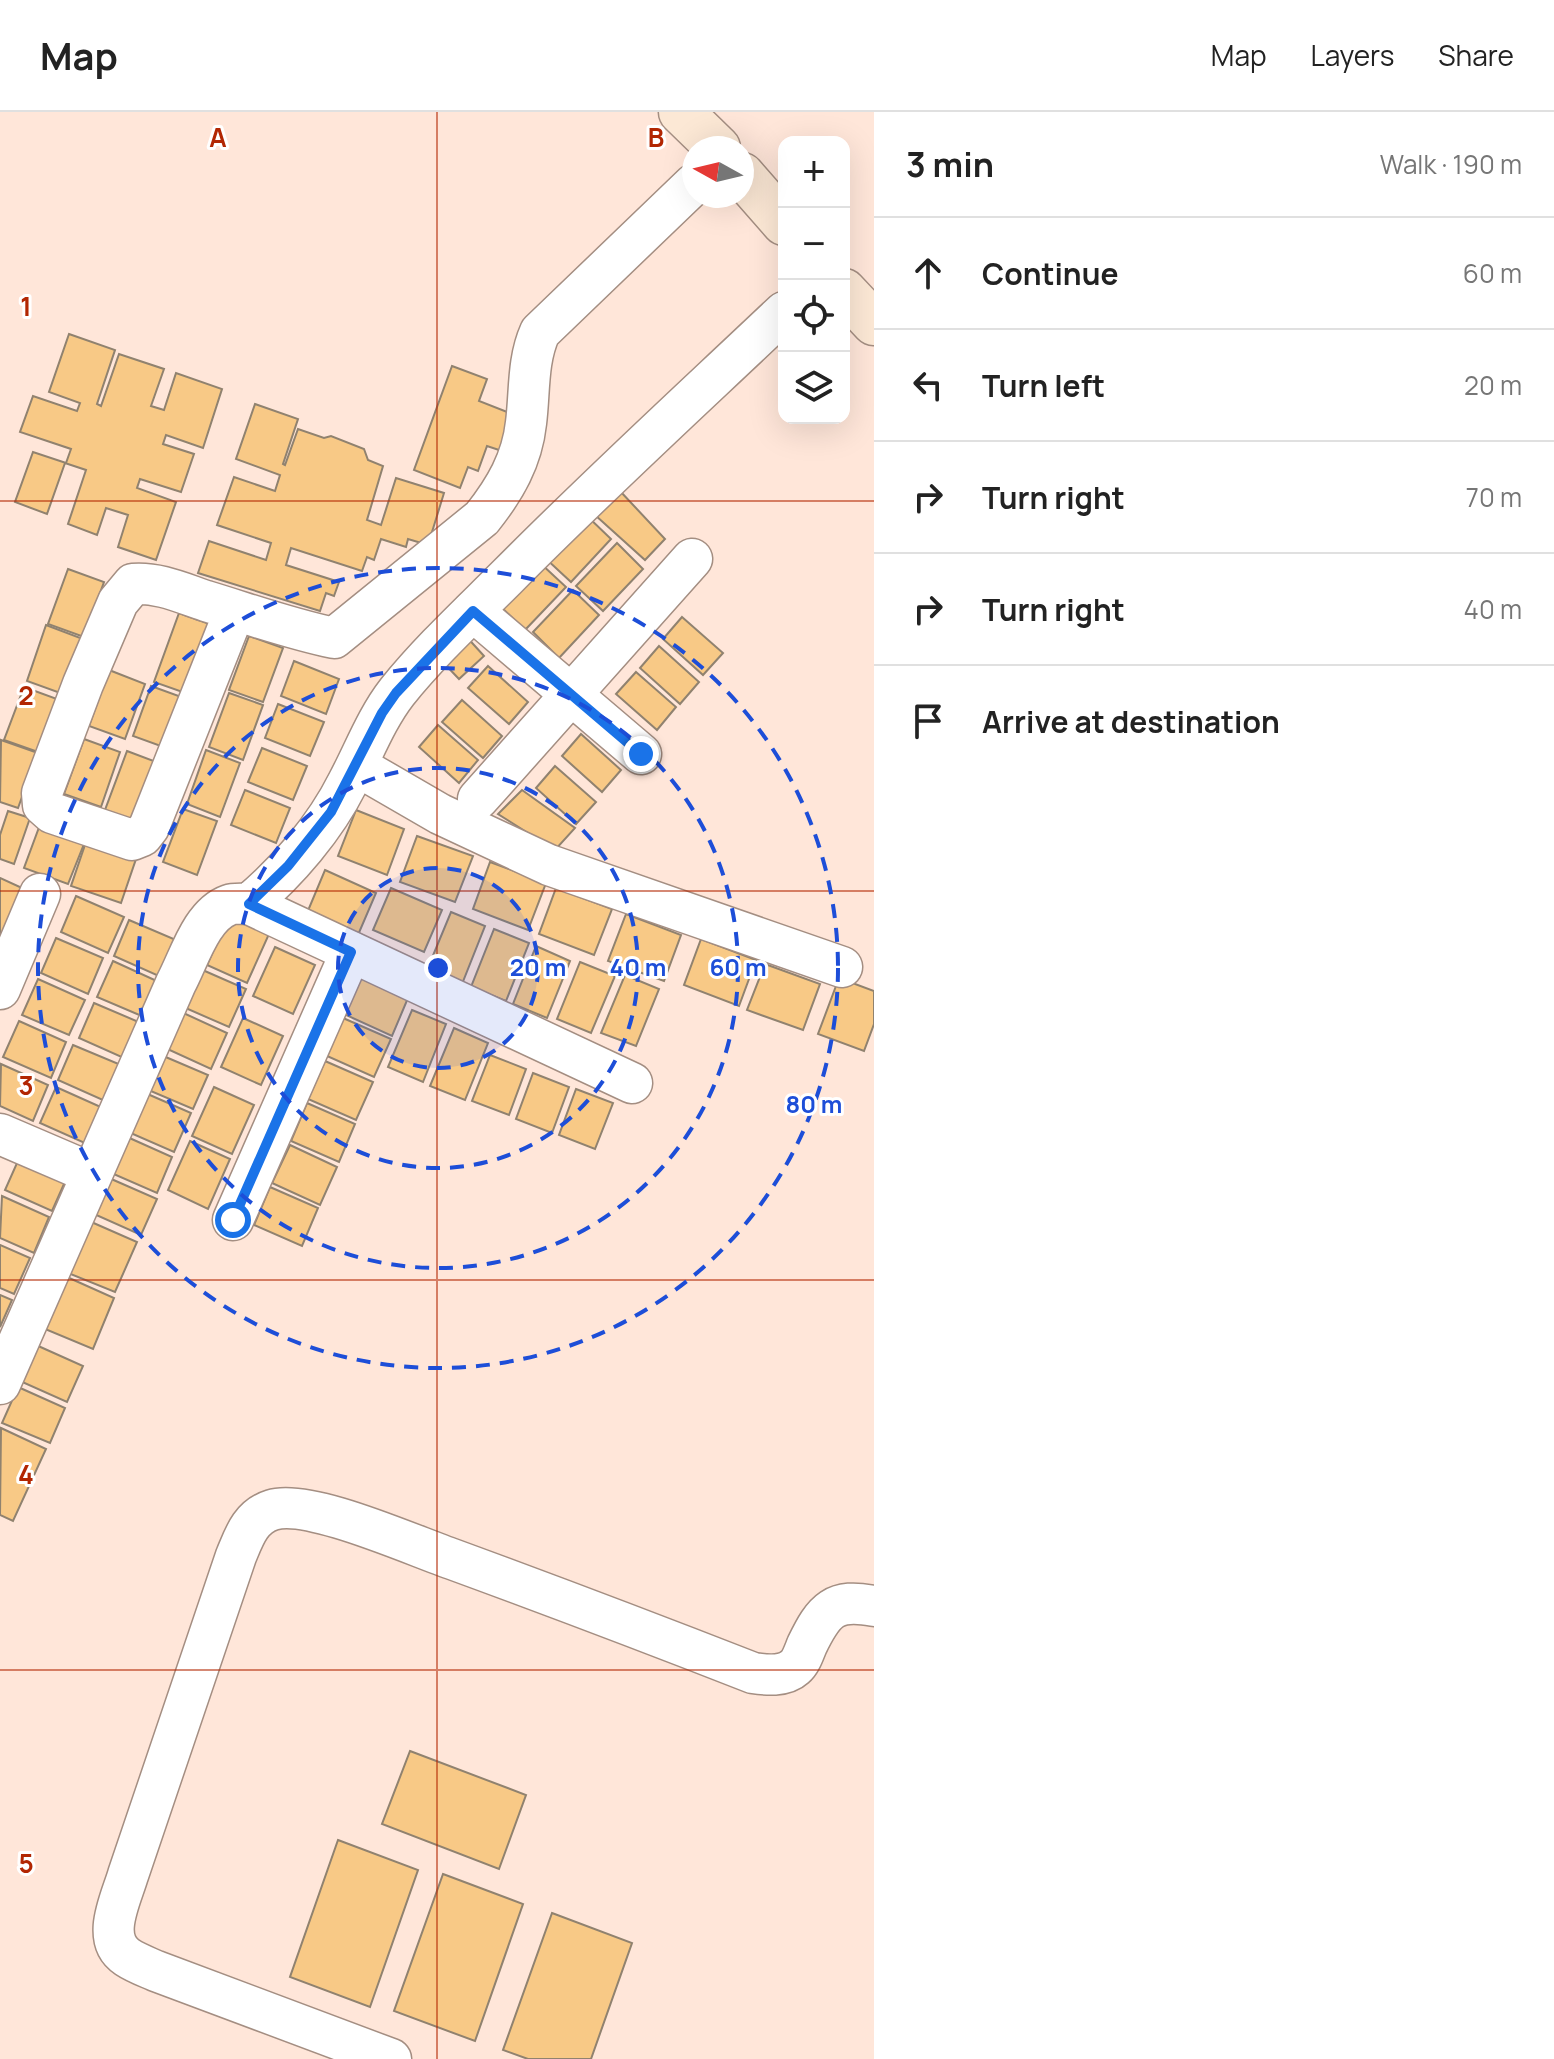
<!DOCTYPE html>
<html lang="en">
<head>
<meta charset="utf-8">
<style>
	body { margin:0; font-family:Manrope,sans-serif; background:#f6f6f6; color:#222 }
	.controls { position:absolute; right:24px; top:24px; display:grid; overflow:hidden; border-radius:16px; box-shadow:0 8px 32px #0002 }
	.controls button { width:72px; height:72px; display:grid; place-items:center; padding:0; border:0; border-bottom:2px solid #e0e0e0; background:#fff; color:#222; font:40px sans-serif }
	.compass { position:absolute; left:682px; top:24px; width:72px; height:72px; border-radius:50%; background:#fff; box-shadow:0 8px 32px #0002; rotate:278deg }
	.stop { position:absolute; width:24px; height:24px; margin:-18px; border:6px solid #1a73e8; border-radius:50%; background:#fff }
	.stop.end { background:#1a73e8; border-color:#fff; box-shadow:0 2px 8px #0008 }
	.list { margin:0; padding:0; list-style:none }
	h2 { display:flex; justify-content:space-between; align-items:center; height:104px; margin:0; padding:0 32px; font-size:34px }
	h2 small { font-size:26px; font-weight:400; color:#767676 }
	.list li { display:grid; grid-template-columns:52px 1fr auto; gap:24px; align-items:center; box-sizing:border-box; height:112px; padding:0 32px; border-top:2px solid #e0e0e0 }
	.list b { display:block; font-size:30px; white-space:nowrap }
	.list em { font-size:26px; font-style:normal; color:#767676 }
	.icon { flex:none; width:44px; height:44px; fill:none; stroke:currentColor; stroke-width:2; stroke-linecap:round; stroke-linejoin:round }
	.map { position:relative; flex:none; width:874px; height:1947px; overflow:hidden }
	header { display:flex; align-items:center; gap:48px; box-sizing:border-box; height:112px; padding:0 40px; background:#fff; border-bottom:2px solid #e0e0e0 }
	header strong { font-size:38px }
	nav { display:flex; gap:44px; margin-inline-start:auto; font-size:28px }
	main { display:flex }
	aside { flex:1; background:#fff }
	.map>svg:first-child { display:block }
	.building { fill:#f8c986; stroke:#90826f; stroke-width:2 }
	.lines { fill:none; stroke-linecap:round; stroke-linejoin:round }
	.minor-casing { stroke:#a48e82; stroke-width:43 }
	.secondary-casing { stroke:#a48e82; stroke-width:47 }
	.minor { stroke:#fff; stroke-width:40 }
	.secondary { stroke:#fce8d5; stroke-width:44 }
	.route { stroke:#1a73e8; stroke-width:10 }
	.grid { fill:none; stroke:#b22602; stroke-width:2; stroke-opacity:0.55 }
	.ring { fill:none; stroke:#1d4ed8; stroke-width:4; stroke-dasharray:14 10 }
	.grid-label { font-size:26px; text-anchor:middle; font-weight:bold; fill:#b22602; stroke:#fff; stroke-width:6; stroke-linejoin:round; paint-order:stroke }
	.centre { fill:#1d4ed8; stroke:#fff; stroke-width:4 }
	.ring-label { font-size:24px; text-anchor:middle; font-weight:bold; fill:#1d4ed8; stroke:#fff; stroke-width:6; stroke-linejoin:round; paint-order:stroke }
</style>
</head>
<body>
<header>
<strong>Map</strong>
<nav><a>Map</a><a>Layers</a><a>Share</a></nav>
</header>
<main>
<div class="map">
<svg width="874" height="1947" viewBox="0 0 874 1947">
	<rect width="100%" height="100%" fill="#ffe6d9"/>
	<g class="building">
		<polygon points="69,222 115,238 97,292 101,294 119,242 164,257 151,294 164,298 176,261 222,277 203,336 166,323 163,332 194,342 181,380 140,367 137,376 176,390 156,448 118,435 128,403 106,396 97,423 68,412 86,358 65,351 47,402 15,390 33,340 66,351 71,337 20,320 33,284 77,299 80,291 49,280"/>
		<polygon points="452,254 487,267 479,289 515,303 502,339 487,334 478,359 468,355 460,376 414,358"/>
		<polygon points="255,292 298,307 283,352 285,353 298,317 324,326 331,324 364,337 368,348 383,354 367,408 381,413 396,366 444,381 428,433 408,427 406,435 381,427 374,448 367,445 362,459 291,436 286,453 339,470 334,484 326,481 320,499 198,461 209,429 266,448 271,431 217,413 234,365 275,379 280,363 236,347"/>
		<polygon points="620,379 665,427 645,448 595,403"/>
		<polygon points="585,402 611,427 571,470 544,445"/>
		<polygon points="617,431 643,457 603,499 576,474"/>
		<polygon points="539,450 566,475 525,518 499,493"/>
		<polygon points="68,457 104,470 84,525 48,512"/>
		<polygon points="573,478 599,503 559,546 533,520"/>
		<polygon points="179,501 215,514 191,583 154,570"/>
		<polygon points="682,505 723,541 703,563 663,527"/>
		<polygon points="46,513 83,527 63,582 27,569"/>
		<polygon points="464,522 484,544 459,567 439,546"/>
		<polygon points="249,524 283,536 263,590 229,578"/>
		<polygon points="659,534 699,570 680,592 640,556"/>
		<polygon points="294,549 339,567 326,602 281,584"/>
		<polygon points="488,554 528,590 509,612 468,576"/>
		<polygon points="109,558 145,572 125,627 89,614"/>
		<polygon points="636,560 676,595 657,618 616,582"/>
		<polygon points="151,574 187,587 169,637 133,624"/>
		<polygon points="24,575 57,587 38,640 4,628"/>
		<polygon points="229,581 263,593 243,648 209,635"/>
		<polygon points="462,588 502,624 483,646 442,610"/>
		<polygon points="278,592 324,610 310,644 265,626"/>
		<polygon points="438,613 478,648 459,671 419,635"/>
		<polygon points="581,622 621,658 602,680 562,644"/>
		<polygon points="84,627 120,640 101,695 64,682"/>
		<polygon points="1,628 38,641 18,696 0,690"/>
		<polygon points="262,636 307,654 293,688 248,670"/>
		<polygon points="206,638 240,651 220,705 187,692"/>
		<polygon points="127,639 159,651 137,710 105,698"/>
		<polygon points="555,654 596,690 576,712 536,676"/>
		<polygon points="245,678 290,696 276,731 231,713"/>
		<polygon points="522,678 575,716 555,738 498,702"/>
		<polygon points="183,697 217,709 197,763 163,750"/>
		<polygon points="356,698 404,717 387,763 338,744"/>
		<polygon points="8,699 30,706 14,752 0,747 0,723"/>
		<polygon points="41,710 86,727 68,772 24,756"/>
		<polygon points="417,724 473,744 455,790 400,770"/>
		<polygon points="87,727 137,744 121,791 71,774"/>
		<polygon points="490,750 546,771 528,818 473,797"/>
		<polygon points="325,758 376,781 358,823 307,801"/>
		<polygon points="0,766 35,782 0,830"/>
		<polygon points="391,776 442,798 424,840 373,818"/>
		<polygon points="556,776 612,797 594,843 539,822"/>
		<polygon points="76,784 124,805 108,841 61,820"/>
		<polygon points="451,800 485,814 462,872 427,858"/>
		<polygon points="626,802 681,823 664,869 608,849"/>
		<polygon points="229,803 269,822 247,871 207,853"/>
		<polygon points="129,808 176,828 161,865 114,844"/>
		<polygon points="494,817 529,831 506,889 471,875"/>
		<polygon points="56,826 103,846 88,882 41,861"/>
		<polygon points="701,827 756,848 739,894 684,873"/>
		<polygon points="536,834 570,849 547,906 513,892"/>
		<polygon points="275,835 315,853 293,902 253,884"/>
		<polygon points="113,849 159,870 144,905 97,885"/>
		<polygon points="580,850 615,864 591,921 557,907"/>
		<polygon points="765,852 820,872 803,918 747,898"/>
		<polygon points="198,856 246,877 229,915 181,894"/>
		<polygon points="625,863 659,877 636,934 601,921"/>
		<polygon points="360,865 408,886 392,924 344,902"/>
		<polygon points="839,866 874,879 874,912 864,939 818,922"/>
		<polygon points="38,867 85,888 69,923 22,903"/>
		<polygon points="94,891 141,911 126,947 79,926"/>
		<polygon points="412,898 446,912 423,970 388,955"/>
		<polygon points="179,899 227,921 211,957 163,935"/>
		<polygon points="243,906 283,924 261,973 221,955"/>
		<polygon points="343,906 391,927 374,965 327,944"/>
		<polygon points="19,909 66,930 51,966 3,945"/>
		<polygon points="454,916 488,931 465,988 430,974"/>
		<polygon points="73,933 121,953 105,989 58,968"/>
		<polygon points="161,943 208,963 193,997 146,977"/>
		<polygon points="490,943 526,957 509,1003 472,989"/>
		<polygon points="325,949 373,970 356,1008 308,987"/>
		<polygon points="1,952 48,973 33,1009 0,994"/>
		<polygon points="533,961 569,975 552,1021 516,1007"/>
		<polygon points="56,975 103,996 87,1032 40,1011"/>
		<polygon points="214,975 254,993 232,1042 192,1024"/>
		<polygon points="576,977 613,991 595,1037 559,1023"/>
		<polygon points="143,980 191,1001 174,1040 126,1019"/>
		<polygon points="307,991 355,1012 339,1050 291,1029"/>
		<polygon points="125,1024 172,1045 157,1081 109,1060"/>
		<polygon points="190,1029 230,1047 208,1097 168,1078"/>
		<polygon points="290,1033 337,1055 320,1093 272,1071"/>
		<polygon points="21,1042 68,1063 52,1099 5,1078"/>
		<polygon points="109,1066 157,1087 141,1123 94,1102"/>
		<polygon points="270,1075 318,1096 302,1134 254,1113"/>
		<polygon points="2,1084 49,1105 34,1141 0,1126"/>
		<polygon points="89,1109 137,1130 115,1180 68,1161"/>
		<polygon points="0,1133 30,1146 14,1182 0,1176"/>
		<polygon points="67,1165 114,1186 93,1237 45,1217"/>
		<polygon points="0,1183 12,1188 0,1215"/>
		<polygon points="36,1233 83,1254 67,1290 20,1269"/>
		<polygon points="18,1275 65,1296 50,1331 2,1311"/>
		<polygon points="1,1316 46,1337 13,1409 0,1403"/>
		<polygon points="410,1639 526,1683 499,1757 382,1712"/>
		<polygon points="338,1728 418,1758 370,1895 290,1865"/>
		<polygon points="443,1762 523,1792 475,1929 394,1899"/>
		<polygon points="552,1801 632,1831 591,1947 528,1947 503,1938"/>
	</g>
	<g class="lines">
		<g class="minor-casing">
			<g id="minor">
				<path d="M235,498l-86,217 -7,9 -10,4 -80,-27 -9,-8 -1,-12 41,-109 35,-82 15,-18c25,-2 49,9 73,17 43,13 84,28 128,37l148,-120c23,-29 40,-58 44,-95 4,-31 1,-62 14,-91l154,-148"/>
				<polyline points="473,499 641,642"/>
				<polyline points="357,654 440,702 549,753 842,855"/>
				<polyline points="478,687 692,447"/>
				<polyline points="249,792 632,971"/>
				<polyline points="0,877 40,782"/>
				<polyline points="0,1022 91,1061"/>
				<polyline points="233,1108 351,840"/>
				<path d="M0,1272l176,-401c13,-24 25,-68 53,-78 6,-2 13,-1 20,-1 39,-33 76,-76 99,-122 16,-30 28,-63 49,-90 33,-41 73,-78 110,-115 90,-91 184,-177 277,-265"/>
				<path d="M391,1947l-235,-88c-9,-4 -20,-8 -29,-14 -27,-18 -6,-58 1,-82l108,-319c8,-19 14,-39 36,-46 36,-12 142,36 180,49 101,37 201,75 301,114 13,2 31,4 42,-6 6,-5 9,-15 12,-22 17,-35 27,-47 67,-39"/>
			</g>
		</g>
		<g class="secondary-casing">
			<g id="secondary">
				<polyline points="681,0 718,36"/>
				<polyline points="742,63 784,111"/>
				<polyline points="844,179 874,211"/>
			</g>
		</g>
		<use href="#minor" class="minor"/>
		<use href="#secondary" class="secondary"/>
	</g>
	<g class="lines">
		<polyline class="route" points="233,1108 351,840 249,792 288,754 331,700 382,601 396,581 473,499 641,642"/>
	</g>
	<path class="grid" d="M437,0v1947M0,389h874M0,779h874M0,1168h874M0,1558h874"/>
	<circle cx="438" cy="856" r="100" fill="#1d4ed8" fill-opacity=".12"/>
	<g class="ring">
		<circle cx="438" cy="856" r="100"/>
		<circle cx="438" cy="856" r="200"/>
		<circle cx="438" cy="856" r="300"/>
		<circle cx="438" cy="856" r="400"/>
	</g>
	<g class="grid-label">
		<text x="218" y="35">A</text>
		<text x="656" y="35">B</text>
		<text x="26" y="204">1</text>
		<text x="26" y="593">2</text>
		<text x="26" y="983">3</text>
		<text x="26" y="1372">4</text>
		<text x="26" y="1761">5</text>
	</g>
	<circle cx="438" cy="856" r="12" class="centre"/>
	<g class="ring-label">
		<text x="538" y="864">20 m</text>
		<text x="638" y="864">40 m</text>
		<text x="738" y="864">60 m</text>
		<text x="814" y="1001">80 m</text>
	</g>
</svg>
<div class="controls">
<button>+</button>
<button>−</button>
<button><svg class="icon" aria-label="locate" viewBox="0 0 24 24"><circle cx="12" cy="12" r="6"/><path d="M12 2v4M12 18v4M2 12h4M18 12h4"/></svg></button>
<button><svg class="icon" aria-label="layers" viewBox="0 0 24 24"><path d="M12 4l9 5-9 5-9-5zM3 14l9 5 9-5"/></svg></button>
</div>
<svg class="compass" viewBox="-18 -18 36 36"><path d="M0-13l5 13h-10z" fill="#e53935"/><path d="M0 13l5-13h-10z" fill="#767676"/></svg>
<div class="stop" style="left:233px;top:1108px"></div>
<div class="stop end" style="left:641px;top:642px"></div>
</div>
<aside>
<h2>3 min<small>Walk · 190 m</small></h2>
<ul class="list">
<li><svg class="icon" aria-label="ahead" viewBox="0 0 24 24"><path d="M12 20V5M6 11l6-6 6 6"/></svg><div><b>Continue</b></div><em>60 m</em></li>
<li><svg class="icon" aria-label="left" viewBox="0 0 24 24"><path d="M17 20v-9H6M10 6l-5 5 5 5"/></svg><div><b>Turn left</b></div><em>20 m</em></li>
<li><svg class="icon" aria-label="right" viewBox="0 0 24 24"><path d="M7 20v-9h11M14 6l5 5-5 5"/></svg><div><b>Turn right</b></div><em>70 m</em></li>
<li><svg class="icon" aria-label="right" viewBox="0 0 24 24"><path d="M7 20v-9h11M14 6l5 5-5 5"/></svg><div><b>Turn right</b></div><em>40 m</em></li>
<li><svg class="icon" aria-label="arrive" viewBox="0 0 24 24"><path d="M6 21V4h12l-3 4 3 4H6"/></svg><div><b>Arrive at destination</b></div></li>
</ul>
</aside>
</main>
</body>
</html>
